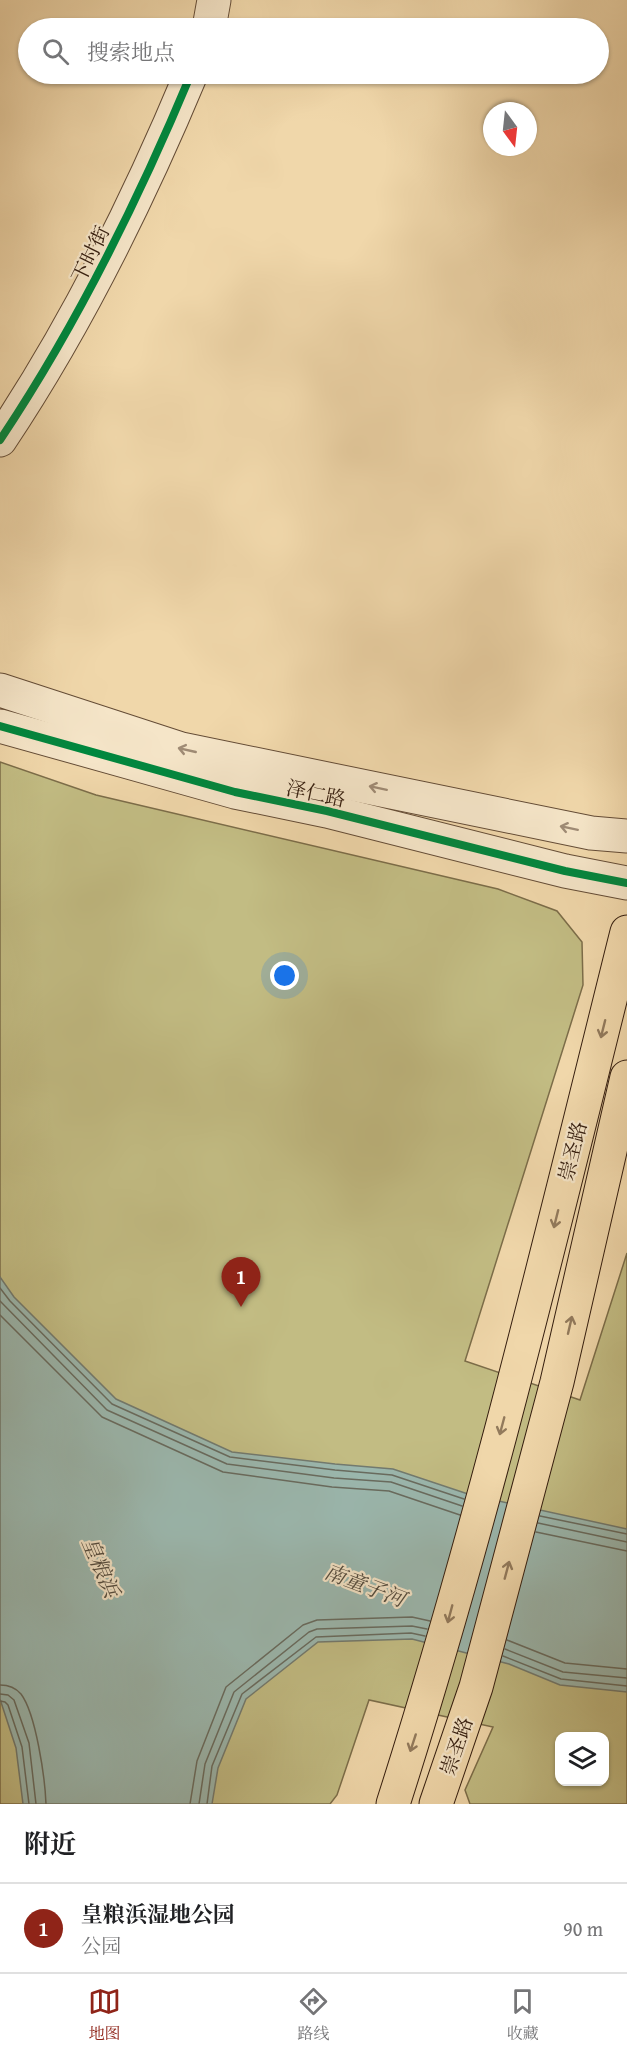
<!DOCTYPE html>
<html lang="zh">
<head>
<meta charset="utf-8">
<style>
	body { margin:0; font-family:"Gentium Book Plus","Noto Serif SC",serif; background:#f2f2f2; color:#202124 }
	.controls { position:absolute; right:18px; bottom:18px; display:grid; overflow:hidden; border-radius:12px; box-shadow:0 2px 4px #0004 }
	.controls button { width:54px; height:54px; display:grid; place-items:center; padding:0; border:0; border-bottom:2px solid #e0e0e0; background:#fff; color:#202124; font:30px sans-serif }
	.compass { position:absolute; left:483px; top:102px; width:54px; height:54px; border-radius:50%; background:#fff; box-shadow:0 2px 4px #0004; rotate:165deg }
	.you { position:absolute; left:285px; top:976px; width:21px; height:21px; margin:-15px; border:4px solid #fff; border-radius:50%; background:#1a73e8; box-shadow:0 0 0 9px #1a73e833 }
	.badge { display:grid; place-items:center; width:39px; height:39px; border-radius:50%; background:#8f2418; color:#fff; font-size:20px; font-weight:700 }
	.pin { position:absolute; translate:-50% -50px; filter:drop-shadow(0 2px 3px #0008) }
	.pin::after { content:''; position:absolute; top:32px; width:21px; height:18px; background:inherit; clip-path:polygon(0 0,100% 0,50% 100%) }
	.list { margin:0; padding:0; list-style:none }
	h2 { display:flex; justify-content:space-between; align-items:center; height:78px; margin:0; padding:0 24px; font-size:26px }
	h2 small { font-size:20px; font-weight:400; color:#757577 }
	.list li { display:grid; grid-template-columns:39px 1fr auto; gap:18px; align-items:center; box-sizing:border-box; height:90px; padding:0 24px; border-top:2px solid #e0e0e0 }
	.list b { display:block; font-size:22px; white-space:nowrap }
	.list p { margin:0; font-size:20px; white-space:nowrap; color:#757577 }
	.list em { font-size:20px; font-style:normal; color:#757577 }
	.icon { flex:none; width:33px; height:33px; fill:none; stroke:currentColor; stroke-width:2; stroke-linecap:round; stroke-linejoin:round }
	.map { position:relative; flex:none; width:627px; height:1804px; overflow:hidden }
	.search { position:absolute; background:#fff; box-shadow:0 2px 4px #0004; left:18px; right:18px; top:18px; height:66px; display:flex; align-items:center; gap:15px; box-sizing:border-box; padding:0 21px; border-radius:33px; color:#757577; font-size:22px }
	.sheet { height:168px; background:#fff }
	nav { display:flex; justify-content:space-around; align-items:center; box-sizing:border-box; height:84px; border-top:2px solid #e0e0e0; background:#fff; font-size:16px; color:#757577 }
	nav a { display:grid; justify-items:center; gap:3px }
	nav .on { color:#8f2418 }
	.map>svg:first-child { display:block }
	.green { fill:#c2bc83; stroke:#7c6d49; stroke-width:1.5; fill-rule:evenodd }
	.water { fill:#9bb8af; stroke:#727a6f; stroke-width:1.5 }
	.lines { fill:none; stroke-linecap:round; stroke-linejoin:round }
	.shore { stroke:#686b5f; stroke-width:1.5 }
	.minor-casing { stroke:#644c36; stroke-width:35 }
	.major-casing { stroke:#351e0f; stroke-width:35 }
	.minor { stroke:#f5e5c8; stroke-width:33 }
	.major { stroke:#f0d7aa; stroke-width:33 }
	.cycleway-casing { stroke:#f5e5c8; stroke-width:11 }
	.cycleway { stroke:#00873e; stroke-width:8 }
	.oneway { stroke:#9f8b75 }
	.oneway2 { stroke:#927a5c }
	.labels { text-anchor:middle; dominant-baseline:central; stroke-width:4.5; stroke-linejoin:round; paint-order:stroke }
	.street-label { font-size:20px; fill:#351e0f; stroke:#f5e5c8 }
	.water-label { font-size:21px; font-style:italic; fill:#544c3f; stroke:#f5e5c8 }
</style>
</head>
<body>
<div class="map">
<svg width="627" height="1804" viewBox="0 0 627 1804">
	<rect width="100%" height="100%" fill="#f0d7aa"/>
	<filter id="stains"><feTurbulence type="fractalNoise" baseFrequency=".00333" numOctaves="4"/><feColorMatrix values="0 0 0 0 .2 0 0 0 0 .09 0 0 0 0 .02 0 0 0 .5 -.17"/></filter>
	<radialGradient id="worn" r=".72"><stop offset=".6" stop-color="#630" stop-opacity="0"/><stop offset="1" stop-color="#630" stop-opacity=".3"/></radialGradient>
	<path class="green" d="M0,762l96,33 402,94 59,22 25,31 1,43 -118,376 115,39 47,-147v551h-157l-5,-14 28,-63 -124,-27 -32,95 -7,9h-330zM560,1736h44v46h-44z"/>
	<polygon class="water" points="0,1277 14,1297 116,1399 232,1452 335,1464 393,1469 471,1495 627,1529 627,1692 560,1685 509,1664 412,1639 318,1642 246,1699 218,1768 212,1804 23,1804 16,1748 0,1699"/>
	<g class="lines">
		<g class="shore">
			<polyline points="0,1288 10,1301 112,1404 230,1457 335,1470 392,1475 464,1499"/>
			<polyline points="0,1301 107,1410 227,1464 334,1478 391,1482 462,1506"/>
			<polyline points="0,1315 102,1417 223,1472 332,1487 389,1491 460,1515"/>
			<polyline points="540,1516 627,1534"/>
			<polyline points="538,1523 627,1542"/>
			<polyline points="536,1532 627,1551"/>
			<polyline points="507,1640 565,1663 627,1669"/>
			<polyline points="505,1649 563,1672 627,1678"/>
			<polyline points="503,1656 561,1679 627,1686"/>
			<path d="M0,1685c8,0 15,2 21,9 15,20 24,84 25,110"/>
			<polyline points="0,1694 8,1695 14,1700 29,1743 36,1804"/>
			<polyline points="0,1701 5,1702 8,1705 22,1747 29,1804"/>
			<polyline points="190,1804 197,1761 226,1687 303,1625 317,1620 412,1617 430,1621"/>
			<polyline points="199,1804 205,1764 234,1692 309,1632 317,1629 412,1626 427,1629"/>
			<polyline points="207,1804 212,1766 242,1694 316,1637 411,1633 425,1636"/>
		</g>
		<g class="minor-casing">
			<g id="minor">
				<polyline points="209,28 214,0"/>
				<path d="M0,440c77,-115 138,-239 191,-366"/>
				<polyline points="0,690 181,749 591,833 627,836"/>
				<polyline points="0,726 235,792 327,811 565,871 627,883"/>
			</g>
		</g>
		<g class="major-casing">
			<g id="major">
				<path d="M393,1804c92,-287 161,-580 234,-872"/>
				<polyline points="436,1804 476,1687 557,1382 627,1077"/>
			</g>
		</g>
		<use href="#minor" class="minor"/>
		<use href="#major" class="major"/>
		<g class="cycleway-casing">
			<g id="cycleway">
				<path d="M0,440c77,-115 138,-239 191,-366"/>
				<polyline points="0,726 235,792 327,811 565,871 627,883"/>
			</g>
		</g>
		<use href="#cycleway" class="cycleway"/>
	</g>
	<defs><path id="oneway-shaft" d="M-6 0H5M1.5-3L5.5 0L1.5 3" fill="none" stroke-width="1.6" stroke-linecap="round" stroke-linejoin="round" transform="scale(1.5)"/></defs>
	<g class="oneway">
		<use href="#oneway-shaft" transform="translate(187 750) rotate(-167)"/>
		<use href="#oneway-shaft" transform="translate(378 788) rotate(-168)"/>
		<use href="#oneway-shaft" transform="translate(569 828) rotate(-168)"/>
	</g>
	<g class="oneway2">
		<use href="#oneway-shaft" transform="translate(603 1029) rotate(104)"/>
		<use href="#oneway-shaft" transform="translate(556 1219) rotate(104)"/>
		<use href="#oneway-shaft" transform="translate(570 1325) rotate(-77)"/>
		<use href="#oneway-shaft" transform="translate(502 1426) rotate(105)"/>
		<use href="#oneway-shaft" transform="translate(507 1570) rotate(-75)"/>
		<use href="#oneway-shaft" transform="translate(450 1614) rotate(105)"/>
		<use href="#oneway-shaft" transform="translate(413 1743) rotate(108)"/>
	</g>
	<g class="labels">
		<g class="street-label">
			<text transform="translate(90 254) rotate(-64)">下时街</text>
			<text transform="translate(316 793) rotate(12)">泽仁路</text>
			<text transform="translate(572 1151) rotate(-76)">崇圣路</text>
			<text transform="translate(456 1746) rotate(-71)">崇圣路</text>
		</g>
		<g class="water-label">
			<text transform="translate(101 1567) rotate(67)">皇粮浜</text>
			<text transform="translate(365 1585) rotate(21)">南童子河</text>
		</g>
	</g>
	<rect width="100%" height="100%" filter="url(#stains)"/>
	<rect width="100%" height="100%" fill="url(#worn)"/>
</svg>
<div class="controls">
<button><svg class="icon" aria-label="layers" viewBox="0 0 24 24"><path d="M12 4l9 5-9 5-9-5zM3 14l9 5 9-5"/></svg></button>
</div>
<svg class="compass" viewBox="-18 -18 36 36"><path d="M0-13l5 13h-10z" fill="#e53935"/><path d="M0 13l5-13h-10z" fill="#757577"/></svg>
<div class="you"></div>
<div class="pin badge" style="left:241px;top:1307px">1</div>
<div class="search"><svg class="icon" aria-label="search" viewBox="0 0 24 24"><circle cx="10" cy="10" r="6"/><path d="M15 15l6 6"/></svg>搜索地点</div>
</div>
<section class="sheet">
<h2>附近<small></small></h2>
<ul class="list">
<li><span class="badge">1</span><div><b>皇粮浜湿地公园</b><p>公园</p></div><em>90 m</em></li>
</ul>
</section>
<nav>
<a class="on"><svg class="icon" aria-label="map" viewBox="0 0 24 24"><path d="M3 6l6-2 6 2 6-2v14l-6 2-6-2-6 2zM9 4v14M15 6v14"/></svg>地图</a>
<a><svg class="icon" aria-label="directions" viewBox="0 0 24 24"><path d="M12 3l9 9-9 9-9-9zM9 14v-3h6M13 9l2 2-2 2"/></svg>路线</a>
<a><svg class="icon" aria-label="saved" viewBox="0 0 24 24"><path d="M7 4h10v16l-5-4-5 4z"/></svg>收藏</a>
</nav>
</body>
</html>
